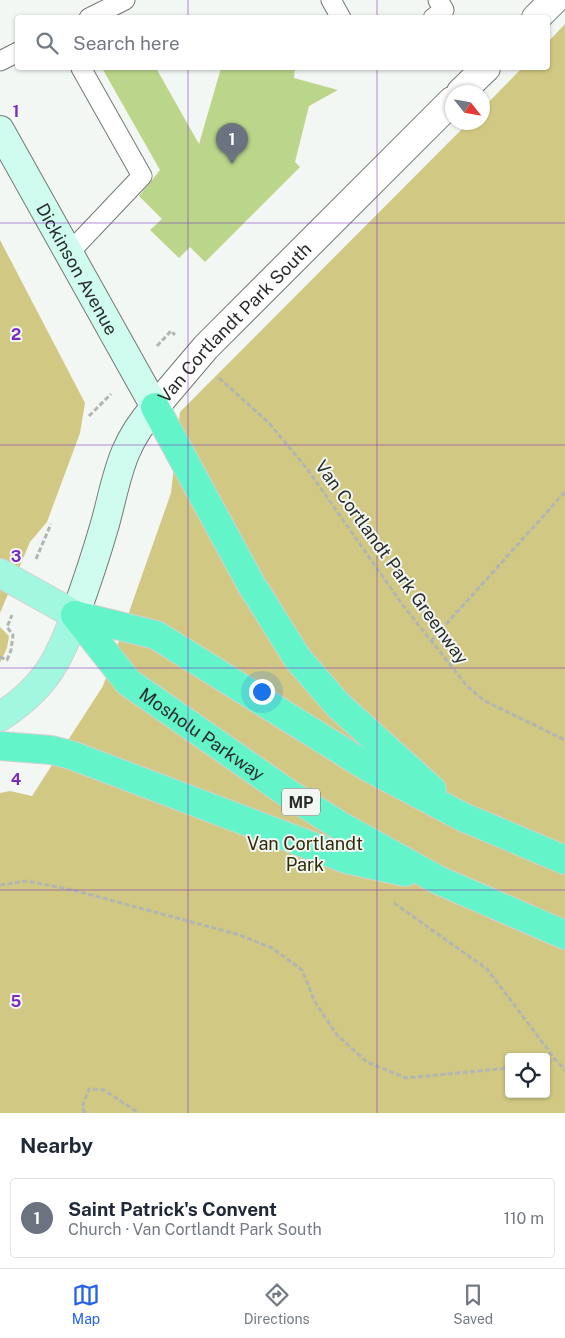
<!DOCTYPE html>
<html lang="en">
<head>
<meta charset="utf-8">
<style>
	body { margin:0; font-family:"Public Sans",sans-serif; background:#f2f2f3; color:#1f2937 }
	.controls { position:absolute; right:15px; bottom:15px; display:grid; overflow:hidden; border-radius:5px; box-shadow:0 1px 4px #0004 }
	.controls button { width:45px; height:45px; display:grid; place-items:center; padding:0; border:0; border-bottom:1px solid #e0e1e3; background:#fff; color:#1f2937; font:25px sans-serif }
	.compass { position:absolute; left:445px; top:85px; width:45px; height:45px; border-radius:50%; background:#fff; box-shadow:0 1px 4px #0004; rotate:121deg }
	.you { position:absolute; left:261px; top:691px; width:18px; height:18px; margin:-12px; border:4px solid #fff; border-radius:50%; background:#1a73e8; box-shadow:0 0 0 8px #1a73e833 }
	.badge { display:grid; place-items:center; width:32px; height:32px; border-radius:50%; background:#2563eb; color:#fff; font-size:16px; font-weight:700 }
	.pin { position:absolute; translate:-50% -41px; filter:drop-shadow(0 1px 2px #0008) }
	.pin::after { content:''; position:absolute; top:26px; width:18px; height:15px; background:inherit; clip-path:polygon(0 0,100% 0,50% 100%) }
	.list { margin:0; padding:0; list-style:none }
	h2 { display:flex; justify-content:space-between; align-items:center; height:65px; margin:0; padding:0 20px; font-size:21px }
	h2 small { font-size:16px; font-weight:400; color:#747a83 }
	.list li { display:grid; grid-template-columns:32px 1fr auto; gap:15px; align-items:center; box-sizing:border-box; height:80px; margin:0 10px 10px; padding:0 10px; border:1px solid #e0e1e3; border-radius:5px }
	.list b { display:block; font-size:19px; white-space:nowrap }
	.list p { margin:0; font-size:16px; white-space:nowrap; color:#747a83 }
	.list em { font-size:16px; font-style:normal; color:#747a83 }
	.icon { flex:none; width:28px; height:28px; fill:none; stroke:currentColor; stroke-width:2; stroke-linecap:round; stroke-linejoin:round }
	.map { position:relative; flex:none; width:565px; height:1113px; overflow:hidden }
	.search { position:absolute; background:#fff; box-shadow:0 1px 4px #0004; left:15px; right:15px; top:15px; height:55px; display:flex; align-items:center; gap:12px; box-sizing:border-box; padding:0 18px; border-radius:5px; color:#747a83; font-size:19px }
	.sheet { height:155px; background:#fff }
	nav { display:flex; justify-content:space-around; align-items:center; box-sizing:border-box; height:70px; border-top:1px solid #e0e1e3; background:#fff; font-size:14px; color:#747a83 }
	nav a { display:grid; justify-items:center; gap:2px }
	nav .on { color:#2563eb }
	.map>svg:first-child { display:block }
	.green { fill:#d1c883; fill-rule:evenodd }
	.building { fill:#bbd68b }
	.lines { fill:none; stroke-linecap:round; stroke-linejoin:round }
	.lane-casing { stroke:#757975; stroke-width:21 }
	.street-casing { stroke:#757975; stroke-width:30 }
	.secondary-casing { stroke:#757975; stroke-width:30 }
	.primary-casing { stroke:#d0d1d0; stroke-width:30 }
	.highway-casing { stroke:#d0d1d0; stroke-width:30 }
	.path { stroke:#b2b6b2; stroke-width:3; stroke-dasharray:5 2.5; stroke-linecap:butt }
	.lane { stroke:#fff; stroke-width:19 }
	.street { stroke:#fff; stroke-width:28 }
	.secondary { stroke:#d0fcef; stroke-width:28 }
	.primary { stroke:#a2f8df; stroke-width:28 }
	.highway { stroke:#64f4ca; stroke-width:28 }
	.grid { fill:none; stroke:#7b2cbf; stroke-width:1; stroke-opacity:0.55 }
	.labels { text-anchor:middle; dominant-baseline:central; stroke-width:4; stroke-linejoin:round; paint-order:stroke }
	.shield { fill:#f2f7f3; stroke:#666966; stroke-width:1 }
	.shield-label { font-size:16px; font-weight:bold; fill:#2a2c2a }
	.street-label { font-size:18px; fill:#2a2c2a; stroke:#f2f7f3 }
	.park-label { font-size:18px; fill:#302c07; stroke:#f2f7f3 }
	.grid-label { font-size:16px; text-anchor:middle; font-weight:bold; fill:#7b2cbf; stroke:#f2f7f3; stroke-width:4; stroke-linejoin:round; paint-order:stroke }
</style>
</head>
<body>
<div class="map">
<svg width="565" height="1113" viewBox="0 0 565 1113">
	<rect width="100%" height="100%" fill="#f2f7f3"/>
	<g class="green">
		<path d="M565,24v1089h-565v-320l10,-2 22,5 71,-110 68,-193 9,-81 288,-289 14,-1 1,-14 39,-40h26v-26zM509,1057h37v37h-37z"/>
		<polygon points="0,240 85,403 80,433 47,522 30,542 0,613"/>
		<polygon points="0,627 9,636 7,648 0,663"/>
	</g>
	<polygon class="building" points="102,68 156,68 199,144 221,68 295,68 294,78 338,90 309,106 295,162 300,167 205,262 190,247 179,258 150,230 162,219 139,196 160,170"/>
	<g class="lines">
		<g class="lane-casing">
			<g id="lane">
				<polyline points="331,0 341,18"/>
				<polyline points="89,18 125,0"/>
				<polyline points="433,18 444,10 438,0"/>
				<polyline points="0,61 18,52"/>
				<polyline points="69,253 142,176 81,68"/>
			</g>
		</g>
		<g class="street-casing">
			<g id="street">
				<polyline points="536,18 554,0"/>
				<polyline points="461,92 486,68"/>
				<path id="s1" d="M155,407l51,-60 246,-246"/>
			</g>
		</g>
		<g class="secondary-casing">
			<g id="secondary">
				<path id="s2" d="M0,130l155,277c-35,39 -37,69 -50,117 -9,31 -19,61 -30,91"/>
			</g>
		</g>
		<g class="primary-casing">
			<path id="primary" d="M0,573l75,42c-16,47 -32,74 -75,102"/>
		</g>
		<g class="highway-casing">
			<g id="highway">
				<polyline points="155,407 251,584 298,659 338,705 432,790"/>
				<path id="s3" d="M75,615l53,67 161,112 50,31 99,55 127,55"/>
				<polyline points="75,615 156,635 368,767 463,817 565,860"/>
				<polyline points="0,746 51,750 71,755 346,859 405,872"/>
			</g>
		</g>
		<g class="path">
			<polyline points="157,346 171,331 175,335"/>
			<polyline points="219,378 269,423 308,470 402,604 467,686 485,701 565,740"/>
			<polyline points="89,416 111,394"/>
			<polyline points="36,559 51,524"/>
			<polyline points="431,641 565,492"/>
			<polyline points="0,657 7,660 11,650 13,635 7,627 12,615"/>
			<polyline points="0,885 27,881 73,890 240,935 272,948 302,970 315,1002 337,1035 367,1062 406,1078 509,1068"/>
			<polyline points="394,903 487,969 555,1059"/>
			<polyline points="546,1061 555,1059 565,1070"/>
			<polyline points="85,1113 82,1107 89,1089 104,1090 139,1113"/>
		</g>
		<use href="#lane" class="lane"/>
		<use href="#street" class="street"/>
		<use href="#secondary" class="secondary"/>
		<use href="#primary" class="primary"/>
		<use href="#highway" class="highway"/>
	</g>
	<path class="grid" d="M188,0v18M377,0v18M188,68v1045M377,68v1045M0,223h565M0,445h565M0,668h565M0,890h565"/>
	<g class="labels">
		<rect class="shield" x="282" y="788.5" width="38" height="27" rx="4"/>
		<g class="shield-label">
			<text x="301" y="802">MP</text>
		</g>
		<g class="street-label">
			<text stroke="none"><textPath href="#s2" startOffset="159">Dickinson Avenue</textPath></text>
			<text stroke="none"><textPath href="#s1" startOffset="116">Van Cortlandt Park South</textPath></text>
			<text transform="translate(392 562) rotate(54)">Van Cortlandt Park Greenway</text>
			<text stroke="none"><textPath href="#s3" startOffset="176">Mosholu Parkway</textPath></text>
		</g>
		<g class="park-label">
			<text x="305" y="843">Van Cortlandt<tspan x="305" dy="21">Park</tspan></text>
		</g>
	</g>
	<g class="grid-label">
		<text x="16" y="117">1</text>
		<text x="16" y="340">2</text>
		<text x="16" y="562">3</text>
		<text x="16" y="785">4</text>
		<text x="16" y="1007">5</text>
	</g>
</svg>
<div class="controls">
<button><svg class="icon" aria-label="locate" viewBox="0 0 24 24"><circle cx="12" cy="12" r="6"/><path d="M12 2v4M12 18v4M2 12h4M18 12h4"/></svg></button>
</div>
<svg class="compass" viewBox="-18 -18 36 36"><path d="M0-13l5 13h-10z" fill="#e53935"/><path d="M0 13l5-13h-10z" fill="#747a83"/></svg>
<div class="you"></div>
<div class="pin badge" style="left:232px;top:164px;background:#6b7280">1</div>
<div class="search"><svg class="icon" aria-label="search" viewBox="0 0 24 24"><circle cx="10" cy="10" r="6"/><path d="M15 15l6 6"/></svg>Search here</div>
</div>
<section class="sheet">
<h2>Nearby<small></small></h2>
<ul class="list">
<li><span class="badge" style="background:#6b7280">1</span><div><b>Saint Patrick's Convent</b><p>Church · Van Cortlandt Park South</p></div><em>110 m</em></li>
</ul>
</section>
<nav>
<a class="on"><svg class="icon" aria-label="map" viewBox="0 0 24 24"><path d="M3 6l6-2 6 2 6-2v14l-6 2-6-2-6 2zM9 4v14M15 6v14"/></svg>Map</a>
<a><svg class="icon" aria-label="directions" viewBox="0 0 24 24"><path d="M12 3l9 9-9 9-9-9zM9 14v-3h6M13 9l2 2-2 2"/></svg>Directions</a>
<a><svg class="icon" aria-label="saved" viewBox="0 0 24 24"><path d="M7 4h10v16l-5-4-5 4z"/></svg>Saved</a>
</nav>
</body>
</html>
